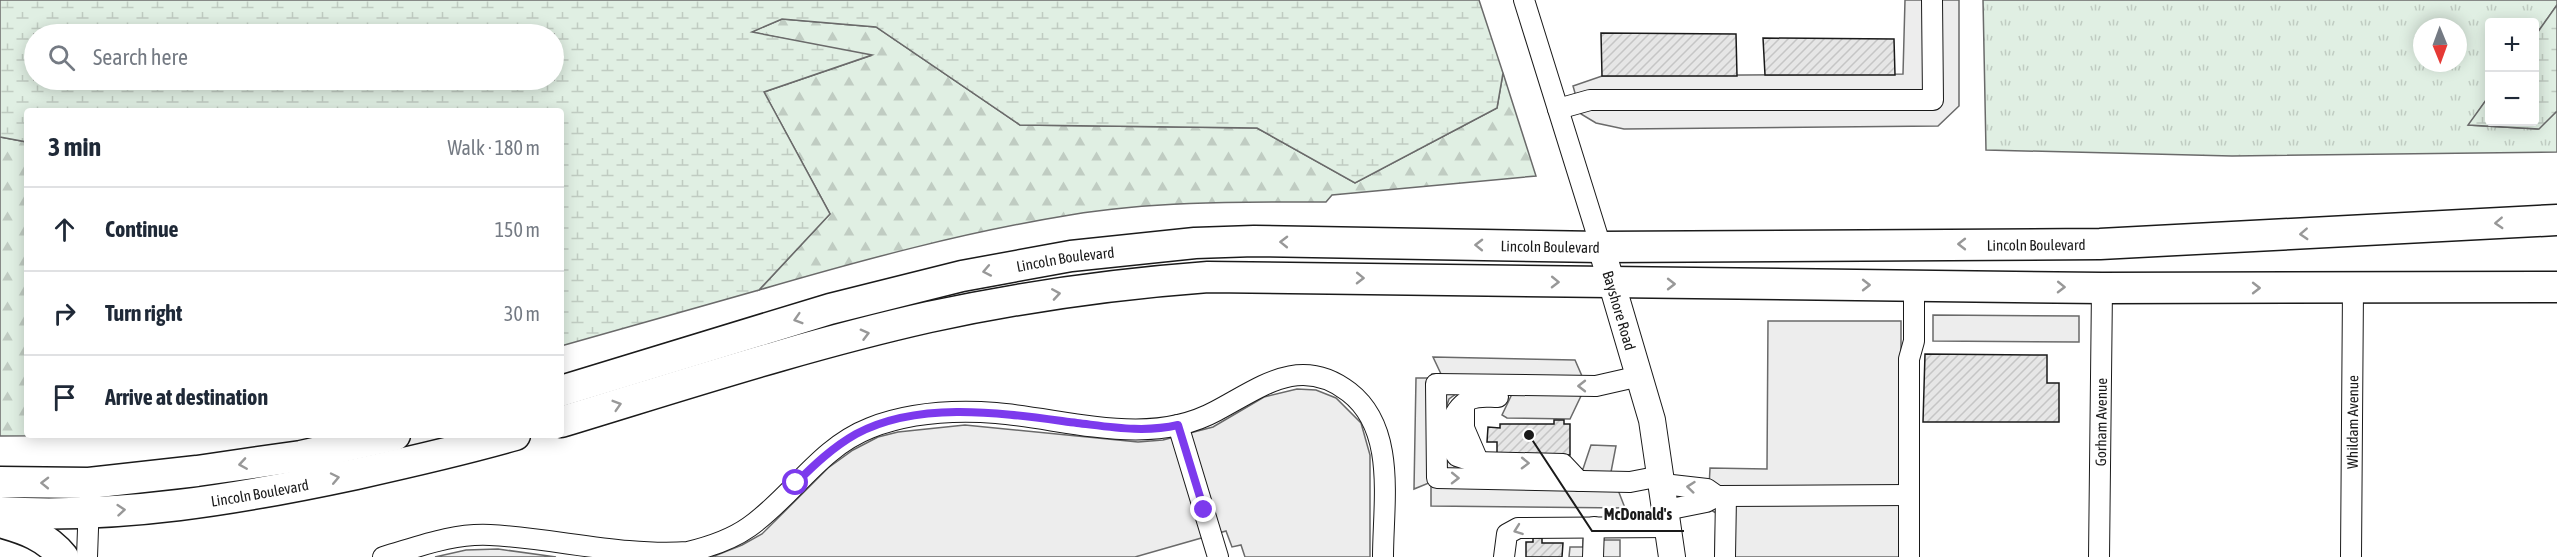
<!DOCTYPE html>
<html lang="en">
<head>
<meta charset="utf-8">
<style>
	body { margin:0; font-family:"Asap Condensed",sans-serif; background:#f2f2f3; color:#1f2937 }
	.controls { position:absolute; right:18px; top:18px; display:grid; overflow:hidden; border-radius:6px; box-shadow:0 3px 15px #0003 }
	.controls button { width:54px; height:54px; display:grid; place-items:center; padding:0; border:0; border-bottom:2px solid #e0e1e3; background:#fff; color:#1f2937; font:30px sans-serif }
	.compass { position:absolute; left:2413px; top:18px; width:54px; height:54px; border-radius:50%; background:#fff; box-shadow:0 3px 15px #0003; rotate:179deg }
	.stop { position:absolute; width:18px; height:18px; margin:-14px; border:4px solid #7c3aed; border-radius:50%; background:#fff }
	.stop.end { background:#7c3aed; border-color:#fff; box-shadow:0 2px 6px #0008 }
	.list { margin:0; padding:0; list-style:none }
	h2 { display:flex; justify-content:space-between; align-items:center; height:78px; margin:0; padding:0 24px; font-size:26px }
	h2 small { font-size:20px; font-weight:400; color:#747a83 }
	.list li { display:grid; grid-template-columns:39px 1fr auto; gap:18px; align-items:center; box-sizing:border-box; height:84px; padding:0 24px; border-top:2px solid #e0e1e3 }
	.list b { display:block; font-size:22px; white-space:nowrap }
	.list em { font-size:20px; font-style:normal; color:#747a83 }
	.icon { flex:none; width:33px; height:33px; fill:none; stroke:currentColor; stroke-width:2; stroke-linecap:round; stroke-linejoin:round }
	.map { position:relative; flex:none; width:2557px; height:557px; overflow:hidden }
	.search { position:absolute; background:#fff; box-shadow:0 3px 15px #0003; left:24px; top:24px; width:540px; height:66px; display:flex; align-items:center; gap:15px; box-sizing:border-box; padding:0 21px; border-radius:33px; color:#747a83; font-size:22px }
	.panel { position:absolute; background:#fff; box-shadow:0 3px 15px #0003; left:24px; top:108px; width:540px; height:330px; border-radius:6px }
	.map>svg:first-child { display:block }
	.grass { fill:url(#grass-tufts); stroke:#6a6a6a; stroke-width:1.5; fill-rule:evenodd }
	.forest { fill:url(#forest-firs); stroke:#6a6a6a; stroke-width:1.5 }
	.wetland { fill:url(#wetland-marsh); stroke:#6a6a6a; stroke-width:1.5; fill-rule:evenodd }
	.parking { fill:#ededed; stroke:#6a6a6a; stroke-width:1.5 }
	.building { fill:url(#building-hatch); stroke:#1a1a1a; stroke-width:1.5 }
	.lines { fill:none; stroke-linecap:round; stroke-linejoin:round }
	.minor-casing { stroke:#1a1a1a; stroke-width:22 }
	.major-casing { stroke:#1a1a1a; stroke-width:28 }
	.highway-casing { stroke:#1a1a1a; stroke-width:33 }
	.minor { stroke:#fff; stroke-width:20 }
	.major { stroke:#fff; stroke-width:26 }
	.highway { stroke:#fff; stroke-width:30 }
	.oneway { stroke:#989898 }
	.route { stroke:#7c3aed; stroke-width:8 }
	.labels { text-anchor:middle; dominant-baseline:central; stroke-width:4.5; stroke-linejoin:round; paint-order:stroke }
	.street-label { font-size:15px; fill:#1a1a1a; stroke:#fff }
	.leader { fill:none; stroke:#1a1a1a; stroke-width:2 }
	.callout-dot { fill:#1a1a1a; stroke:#fff; stroke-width:2 }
	.callout-label { font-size:16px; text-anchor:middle; font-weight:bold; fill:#1a1a1a; stroke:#fff; stroke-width:4.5; stroke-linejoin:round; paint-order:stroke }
</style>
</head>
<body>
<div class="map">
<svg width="2557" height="557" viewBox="0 0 2557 557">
	<defs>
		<pattern id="grass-tufts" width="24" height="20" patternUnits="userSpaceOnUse" patternTransform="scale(1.5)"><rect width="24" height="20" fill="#e0efe3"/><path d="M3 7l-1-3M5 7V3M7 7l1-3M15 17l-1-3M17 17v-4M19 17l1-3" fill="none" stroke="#c0ccc2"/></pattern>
		<pattern id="forest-firs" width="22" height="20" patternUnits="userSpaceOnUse" patternTransform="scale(1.5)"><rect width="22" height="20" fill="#e0efe3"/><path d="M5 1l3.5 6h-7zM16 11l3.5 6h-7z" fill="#c0ccc2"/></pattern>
		<pattern id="wetland-marsh" width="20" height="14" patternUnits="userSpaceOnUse" patternTransform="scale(1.5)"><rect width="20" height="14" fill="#e0efe3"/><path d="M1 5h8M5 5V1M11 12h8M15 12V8" fill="none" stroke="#c0ccc2"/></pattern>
		<pattern id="building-hatch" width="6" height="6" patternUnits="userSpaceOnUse" patternTransform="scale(1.5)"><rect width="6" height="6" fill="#e6e6e6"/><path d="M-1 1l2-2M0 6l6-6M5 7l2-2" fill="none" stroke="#c5c5c5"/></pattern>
	</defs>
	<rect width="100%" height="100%" fill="#fff"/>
	<path class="grass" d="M1983,0h574v5l-22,31 -1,-14h-44l-1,74 -20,29 69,4 19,-18v41l-325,4 -246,-6zM2422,27h36v36h-36z"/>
	<g class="forest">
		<path d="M782,19l94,8 144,98 237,3 98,55 142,-75 6,-35 33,103 -204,19 -6,7c-86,0 -171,-1 -256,13 -105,17 -208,45 -311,75l71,-76 -66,-122 106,-36 -119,-24z"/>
		<polygon points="0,137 27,142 27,435 137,435 0,436"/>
	</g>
	<g class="wetland">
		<path d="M0,0h1479l24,73 -6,35 -142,75 -98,-55 -237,-3 -144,-98 -94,-8 -30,13 120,23 -108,37 66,122 -71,76 -198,56v-235h-534v31l-27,-5zM34,34h520v46h-520z"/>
		<polygon points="2557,5 2557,111 2539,129 2468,125 2489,96 2490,122 2534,122 2535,36"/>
	</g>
	<g class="parking">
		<polygon points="1905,0 1959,0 1959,106 1938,126 1624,129 1596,123 1581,114 1573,86 1602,76 1903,74"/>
		<polygon points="1933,315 2079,316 2079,342 1933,341"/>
		<polygon points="1768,321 1901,321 1901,557 1715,557 1716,513 1708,508 1710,468 1767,469"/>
		<polygon points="1433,357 1575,360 1582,376 1590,377 1570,419 1507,418 1502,415 1512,394 1456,394 1449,399 1447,405 1447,456 1450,463 1454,466 1583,469 1591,445 1616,446 1611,472 1625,508 1431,506 1431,482 1414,489 1416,378 1432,378 1432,374 1441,374"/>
		<polygon points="1297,389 1316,390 1336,398 1361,423 1370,455 1370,557 1245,557 1241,545 1232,547 1226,531 1135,557 712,557 742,545 762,534 828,468 853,450 878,437 898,432 965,425 1138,442 1163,440 1213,427 1264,397"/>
		<polygon points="1583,540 1620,540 1620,557 1569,557 1570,547 1583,547"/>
		<polygon points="498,549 556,557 435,557 466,550"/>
	</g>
	<g class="building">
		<polygon points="1601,33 1736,34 1737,76 1602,76"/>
		<polygon points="1763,38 1894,39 1895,75 1765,75"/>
		<polygon points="1925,354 2047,355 2047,383 2059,383 2059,422 1923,422"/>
		<polygon points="1554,420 1564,420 1564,424 1570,424 1570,455 1497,455 1497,442 1487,442 1488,427 1500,428 1500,424 1554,424"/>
		<polygon points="1533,538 1542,538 1542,543 1563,543 1562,557 1526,557 1526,542 1533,542"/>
	</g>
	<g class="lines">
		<g class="minor-casing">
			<g id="minor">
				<polyline points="1524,0 1601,247"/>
				<polyline points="1558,109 1590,100 1933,100 1932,0"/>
				<polyline points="1640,376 1596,386 1436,384 1437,478 1630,482 1661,476"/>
				<path d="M1498,397c-10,0 -20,-2 -29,3 -19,10 -25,40 -12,56l18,6 88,2 16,17"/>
				<polyline points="1464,405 1464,428 1479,463"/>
				<polyline points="1178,425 1218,557"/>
				<polyline points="1663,484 1707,489 1717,496"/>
				<polyline points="1666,510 1706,502 1717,496 1909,495"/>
				<polyline points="87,557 89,501"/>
				<path d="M383,557c35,-10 70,-24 107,-22 63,3 135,22 198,17 21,-5 44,-13 61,-25 44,-31 70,-79 121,-99 38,-15 85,-18 126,-15 72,6 152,35 220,-2 44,-23 84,-57 133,-19 48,37 34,111 34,165"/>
				<polyline points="1504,557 1507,534 1518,528 1669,527"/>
				<polyline points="1593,557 1594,527"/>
				<polyline points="1725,557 1726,496"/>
				<polyline points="1909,557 1909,359 1914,341 1914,285"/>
				<path id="s1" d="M2099,557l3,-269"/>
				<path id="s2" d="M2351,557l2,-269"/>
			</g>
		</g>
		<g class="major-casing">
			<g id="major">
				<path id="s3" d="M1601,247l51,173 20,137"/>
			</g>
		</g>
		<g class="highway-casing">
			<g id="highway">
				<path id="s4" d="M561,391l269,-82 132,-33 109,-20 124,-13 59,-2 347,6 499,-3 457,-24"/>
				<path d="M561,422c122,-37 244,-77 368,-105 92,-20 185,-33 279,-40l894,11 455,-1"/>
				<polyline points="0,482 89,483 197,471 301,456 395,435"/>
				<path id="s5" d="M0,512c120,7 239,-13 356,-38 54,-12 107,-24 159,-39"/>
				<path d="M0,522c25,7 46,14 63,35"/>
			</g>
		</g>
		<use href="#minor" class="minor"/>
		<use href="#major" class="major"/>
		<use href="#highway" class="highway"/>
	</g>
	<defs><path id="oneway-chevron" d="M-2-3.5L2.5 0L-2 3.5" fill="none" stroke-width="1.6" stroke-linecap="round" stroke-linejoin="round" transform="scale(1.5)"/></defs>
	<g class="oneway">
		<use href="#oneway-chevron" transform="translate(2499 223) rotate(177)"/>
		<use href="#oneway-chevron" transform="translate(2304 234) rotate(177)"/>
		<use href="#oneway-chevron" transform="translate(1284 242) rotate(-179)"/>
		<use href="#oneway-chevron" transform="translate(1962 244) rotate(180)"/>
		<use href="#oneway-chevron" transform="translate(1479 245) rotate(-179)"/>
		<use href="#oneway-chevron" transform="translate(987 271) rotate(169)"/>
		<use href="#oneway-chevron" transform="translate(1360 278) rotate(1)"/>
		<use href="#oneway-chevron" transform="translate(1555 282) rotate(1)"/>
		<use href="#oneway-chevron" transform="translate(1671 284)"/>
		<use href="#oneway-chevron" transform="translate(1866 285)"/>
		<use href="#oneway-chevron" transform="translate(2061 287) rotate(1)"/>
		<use href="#oneway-chevron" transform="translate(2256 288)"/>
		<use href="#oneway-chevron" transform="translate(1056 294) rotate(-9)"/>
		<use href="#oneway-chevron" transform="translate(798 319) rotate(163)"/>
		<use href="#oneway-chevron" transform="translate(865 334) rotate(-15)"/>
		<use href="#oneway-chevron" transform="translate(1582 386) rotate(-180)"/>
		<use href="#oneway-chevron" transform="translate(617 405) rotate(-17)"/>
		<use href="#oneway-chevron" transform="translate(1525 463) rotate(1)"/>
		<use href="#oneway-chevron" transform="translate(243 464) rotate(171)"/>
		<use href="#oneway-chevron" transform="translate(335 478) rotate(-12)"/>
		<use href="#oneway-chevron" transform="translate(1455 478) rotate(1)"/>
		<use href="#oneway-chevron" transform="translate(45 483) rotate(-179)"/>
		<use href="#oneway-chevron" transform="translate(1691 487) rotate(-174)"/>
		<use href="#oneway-chevron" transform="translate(121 510) rotate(-5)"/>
		<use href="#oneway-chevron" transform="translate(1518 530) rotate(160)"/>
	</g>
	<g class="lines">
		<path class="route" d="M796,483c18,-18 37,-36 60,-49 65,-35 152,-20 221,-11 34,4 67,10 101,2l26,85"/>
	</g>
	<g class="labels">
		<g class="street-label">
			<text stroke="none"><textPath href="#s4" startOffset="1494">Lincoln Boulevard</textPath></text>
			<text stroke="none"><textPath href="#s4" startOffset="1008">Lincoln Boulevard</textPath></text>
			<text stroke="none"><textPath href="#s4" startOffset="522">Lincoln Boulevard</textPath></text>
			<text stroke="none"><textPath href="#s3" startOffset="66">Bayshore Road</textPath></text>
			<text stroke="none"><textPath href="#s2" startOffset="135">Whildam Avenue</textPath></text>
			<text stroke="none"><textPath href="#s1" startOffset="135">Gorham Avenue</textPath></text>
			<text stroke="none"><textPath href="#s5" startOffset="261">Lincoln Boulevard</textPath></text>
		</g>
	</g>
	<path class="leader" d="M1529 435L1592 531H1684"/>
	<circle class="callout-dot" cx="1529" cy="435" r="6"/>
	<g class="callout-label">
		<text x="1638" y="520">McDonald's</text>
	</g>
</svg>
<div class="controls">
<button>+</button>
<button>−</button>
</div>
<svg class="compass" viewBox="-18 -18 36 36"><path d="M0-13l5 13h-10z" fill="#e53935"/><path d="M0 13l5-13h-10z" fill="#747a83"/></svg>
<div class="stop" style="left:796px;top:483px"></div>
<div class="stop end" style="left:1204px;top:510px"></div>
<div class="search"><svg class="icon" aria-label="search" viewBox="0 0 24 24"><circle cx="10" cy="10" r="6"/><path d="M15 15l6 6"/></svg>Search here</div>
<section class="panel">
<h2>3 min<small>Walk · 180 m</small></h2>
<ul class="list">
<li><svg class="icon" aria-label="ahead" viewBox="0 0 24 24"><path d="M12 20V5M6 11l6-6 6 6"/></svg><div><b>Continue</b></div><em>150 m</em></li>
<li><svg class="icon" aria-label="right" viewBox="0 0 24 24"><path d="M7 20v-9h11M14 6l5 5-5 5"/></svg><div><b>Turn right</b></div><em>30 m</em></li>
<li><svg class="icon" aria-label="arrive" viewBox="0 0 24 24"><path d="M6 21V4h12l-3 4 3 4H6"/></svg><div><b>Arrive at destination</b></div></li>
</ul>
</section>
</div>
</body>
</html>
